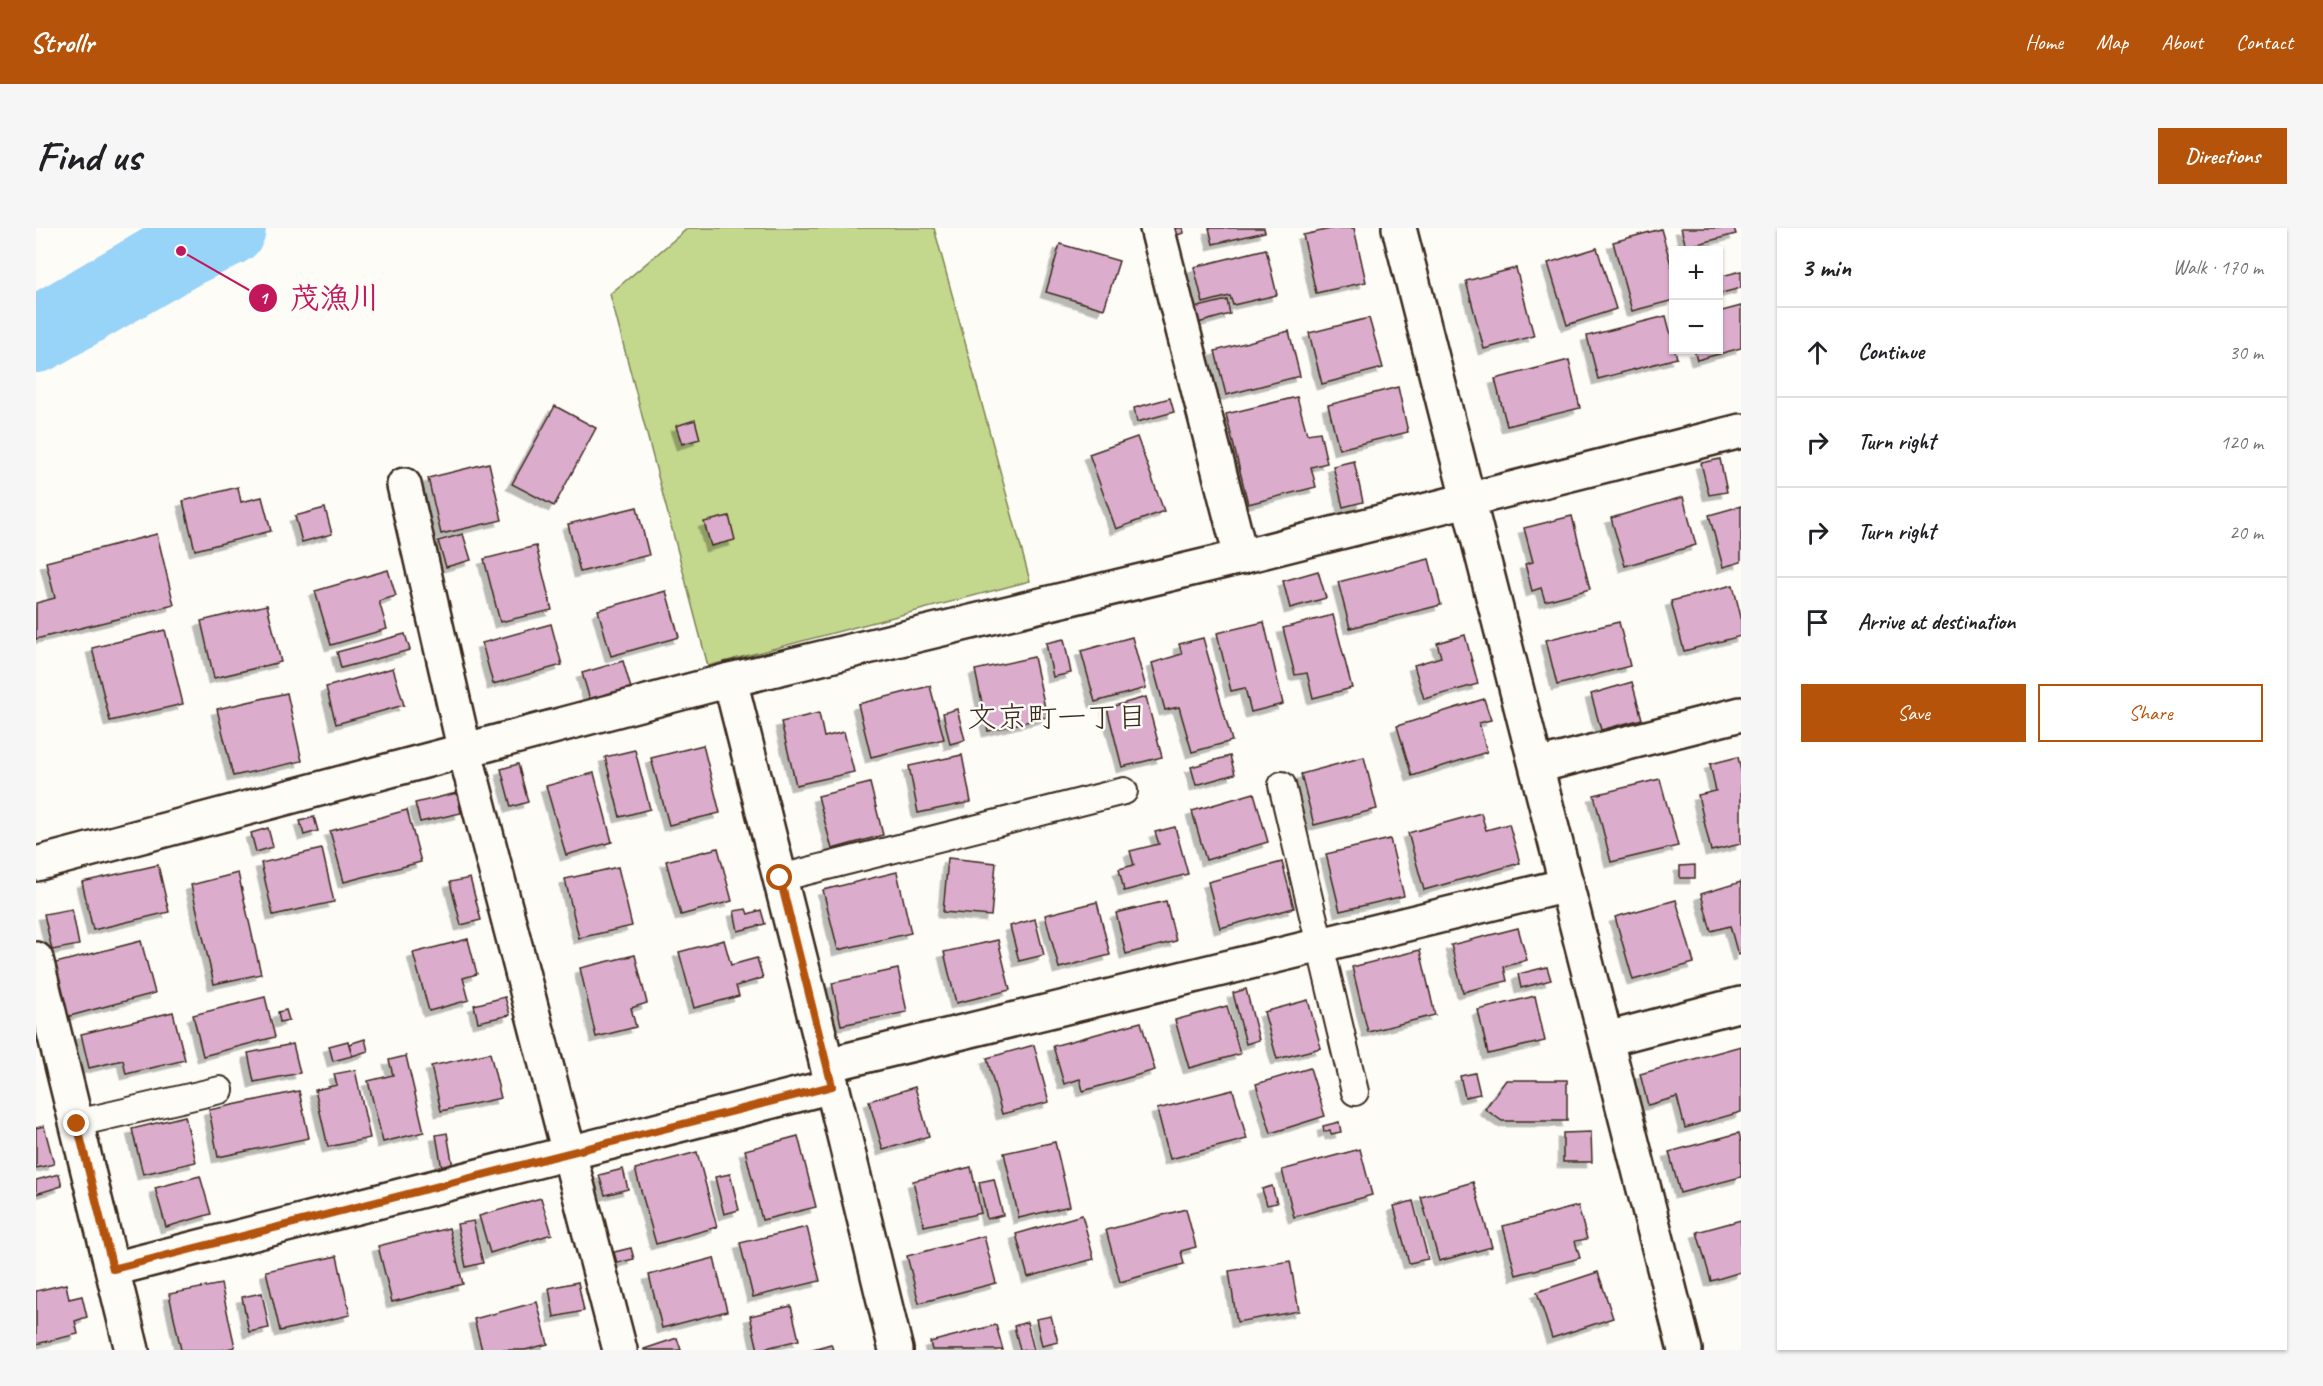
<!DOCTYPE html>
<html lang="en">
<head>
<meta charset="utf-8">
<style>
	body { margin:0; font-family:Caveat,"Klee One",sans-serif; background:#f6f6f6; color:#202124 }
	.controls { position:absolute; right:18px; top:18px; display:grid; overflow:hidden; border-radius:0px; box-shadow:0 2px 4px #0004 }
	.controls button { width:54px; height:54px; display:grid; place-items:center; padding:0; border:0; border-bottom:2px solid #e0e0e0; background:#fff; color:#202124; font:30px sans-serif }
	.stop { position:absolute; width:18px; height:18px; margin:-14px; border:4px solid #b45309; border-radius:50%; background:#fff }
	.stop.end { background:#b45309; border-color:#fff; box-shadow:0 2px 6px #0008 }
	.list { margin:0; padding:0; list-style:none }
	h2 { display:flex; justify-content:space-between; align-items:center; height:78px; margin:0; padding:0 24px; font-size:26px }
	h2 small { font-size:20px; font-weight:400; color:#757577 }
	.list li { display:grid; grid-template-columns:39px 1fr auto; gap:18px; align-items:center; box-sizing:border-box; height:90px; padding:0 24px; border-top:2px solid #e0e0e0 }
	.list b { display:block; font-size:22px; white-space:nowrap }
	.list em { font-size:20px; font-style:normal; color:#757577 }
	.actions { display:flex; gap:12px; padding:18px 24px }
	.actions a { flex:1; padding:14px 0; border:2px solid #b45309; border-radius:0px; text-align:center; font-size:21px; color:#b45309 }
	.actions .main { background:#b45309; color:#fff }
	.icon { flex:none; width:33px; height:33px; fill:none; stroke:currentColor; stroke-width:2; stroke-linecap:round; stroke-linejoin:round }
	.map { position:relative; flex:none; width:1705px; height:1122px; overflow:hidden; border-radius:0px }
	header { display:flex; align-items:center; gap:36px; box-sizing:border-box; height:84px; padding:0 30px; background:#b45309; color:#fff }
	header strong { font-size:28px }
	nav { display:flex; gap:33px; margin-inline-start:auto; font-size:21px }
	.intro { display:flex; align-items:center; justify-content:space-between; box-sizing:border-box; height:144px; padding:0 36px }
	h1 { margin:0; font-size:42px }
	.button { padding:15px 27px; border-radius:0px; background:#b45309; color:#fff; font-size:21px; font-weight:700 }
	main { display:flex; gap:36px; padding:0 36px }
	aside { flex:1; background:#fff; border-radius:0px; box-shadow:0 2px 4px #0004 }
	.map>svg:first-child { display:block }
	.green { fill:#c3d88d; stroke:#7f8156; stroke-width:1.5 }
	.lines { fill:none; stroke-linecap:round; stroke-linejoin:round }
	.river { stroke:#98d3f8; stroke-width:76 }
	.building { fill:#dbaccc; stroke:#3b2a1e; stroke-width:1.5; filter:url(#shadow) }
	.lane-casing { stroke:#3b2a1e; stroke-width:30 }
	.street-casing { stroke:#3b2a1e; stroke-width:38 }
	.lane { stroke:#fdfcf7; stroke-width:26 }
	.street { stroke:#fdfcf7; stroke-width:33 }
	.route { stroke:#b45309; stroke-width:8 }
	.labels { text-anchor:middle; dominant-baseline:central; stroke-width:5; stroke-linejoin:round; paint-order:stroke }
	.neighbourhood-label { font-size:30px; fill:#3b2a1e; stroke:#fdfcf7 }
	.leader { fill:none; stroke:#c2185b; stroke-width:2 }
	.callout-dot { fill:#c2185b; stroke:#fdfcf7; stroke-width:2 }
	.mark-label { font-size:18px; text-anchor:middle; font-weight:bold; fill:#fff }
	.callout-label { font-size:30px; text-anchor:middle; font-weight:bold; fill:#c2185b; stroke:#fdfcf7; stroke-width:5; stroke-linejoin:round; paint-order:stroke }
</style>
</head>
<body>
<header>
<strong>Strollr</strong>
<nav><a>Home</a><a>Map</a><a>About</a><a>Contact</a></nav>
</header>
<div class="intro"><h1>Find us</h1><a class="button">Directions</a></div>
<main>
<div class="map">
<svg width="1705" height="1122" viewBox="0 0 1705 1122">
	<defs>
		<filter id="shadow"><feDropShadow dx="-5.5" dy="5.5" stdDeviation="0" flood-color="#0004"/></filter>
	</defs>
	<rect width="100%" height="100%" fill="#fdfcf7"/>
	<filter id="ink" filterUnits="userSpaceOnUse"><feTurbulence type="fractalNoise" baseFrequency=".0167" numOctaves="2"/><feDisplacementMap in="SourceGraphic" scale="12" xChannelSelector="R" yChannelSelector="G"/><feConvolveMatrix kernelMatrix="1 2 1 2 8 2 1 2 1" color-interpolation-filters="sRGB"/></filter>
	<g filter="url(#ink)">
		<polygon class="green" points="652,0 898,0 994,353 672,438 574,66"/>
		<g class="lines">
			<polyline class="river" points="0,107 145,23 192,0"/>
		</g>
		<g class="building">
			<polygon points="1135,0 1147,0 1148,5 1137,8"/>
			<polygon points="1173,0 1228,0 1229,4 1177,16"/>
			<polygon points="1299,0 1318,0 1330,54 1280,65 1267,7"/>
			<polygon points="1645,0 1698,0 1700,6 1650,19"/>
			<polygon points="1625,1 1638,47 1638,72 1596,83 1577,14"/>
			<polygon points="1024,16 1083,33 1068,81 1010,64"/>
			<polygon points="1561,20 1580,81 1531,97 1512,35"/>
			<polygon points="1230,21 1241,67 1197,77 1194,68 1167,75 1158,39"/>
			<polygon points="1480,40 1498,108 1448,121 1430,53"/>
			<polygon points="1705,43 1705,60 1682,66 1682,49"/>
			<polygon points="1191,72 1194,86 1162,95 1158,80"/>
			<polygon points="1705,78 1705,120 1661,132 1658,122 1682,122 1682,84"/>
			<polygon points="1630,88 1641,130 1562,151 1551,108"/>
			<polygon points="1333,90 1347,140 1286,156 1273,105"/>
			<polygon points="1253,103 1264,148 1190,167 1179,123"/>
			<polygon points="1533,132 1544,180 1471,198 1459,151"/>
			<polygon points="1362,159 1372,204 1303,221 1292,177"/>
			<polygon points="1261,169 1271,206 1284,204 1291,235 1275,239 1280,259 1212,276 1190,186"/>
			<polygon points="1134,170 1138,184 1101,194 1098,180"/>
			<polygon points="519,178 560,200 518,278 476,256"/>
			<polygon points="659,192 664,211 646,216 640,198"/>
			<polygon points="1101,209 1128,283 1080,301 1053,226"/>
			<polygon points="1684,231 1691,264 1673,267 1665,235"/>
			<polygon points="1318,233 1327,274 1307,279 1297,238"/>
			<polygon points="453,235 466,292 405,306 392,250"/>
			<polygon points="202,259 205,274 226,269 235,303 159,322 147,273"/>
			<polygon points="1647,269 1660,317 1589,338 1575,290"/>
			<polygon points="1705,278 1705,334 1687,339 1673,287"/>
			<polygon points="601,279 613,327 544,344 532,296"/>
			<polygon points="289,280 296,306 266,314 259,288"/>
			<polygon points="693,288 699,312 675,318 668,294"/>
			<polygon points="1536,288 1554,361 1509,373 1505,360 1496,363 1489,336 1497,334 1488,300"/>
			<polygon points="121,306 138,377 0,411 0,375 19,370 10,334"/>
			<polygon points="427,306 435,332 410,339 402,313"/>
			<polygon points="500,318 516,382 464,394 448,331"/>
			<polygon points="1393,331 1405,377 1314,400 1302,354"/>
			<polygon points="352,342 360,368 343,373 351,401 295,417 279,363"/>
			<polygon points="1282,343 1290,370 1254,380 1247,353"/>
			<polygon points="1697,357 1705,389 1705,408 1648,423 1635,373"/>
			<polygon points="630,363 643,409 575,428 562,382"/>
			<polygon points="231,377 245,434 178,450 165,393"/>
			<polygon points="1297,387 1316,460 1277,470 1271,445 1259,447 1247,400"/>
			<polygon points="1228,394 1247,476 1215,484 1209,460 1195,463 1181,405"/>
			<polygon points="1583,394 1594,438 1521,457 1510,412"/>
			<polygon points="515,396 526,437 457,456 446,415"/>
			<polygon points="129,402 147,476 74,493 56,420"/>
			<polygon points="369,406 374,422 305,440 301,424"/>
			<polygon points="1429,407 1442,456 1388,471 1378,437 1405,429 1401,415"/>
			<polygon points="1096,409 1110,460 1059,474 1045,423"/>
			<polygon points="1167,410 1196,513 1156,524 1143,479 1129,482 1116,435 1146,426 1143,416"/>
			<polygon points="1028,411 1035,445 1017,449 1010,415"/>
			<polygon points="998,429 1011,489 952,503 939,442"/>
			<polygon points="587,433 596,464 555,475 546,445"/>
			<polygon points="357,440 368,477 300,496 290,459"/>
			<polygon points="1596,454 1606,491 1565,502 1555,466"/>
			<polygon points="894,458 908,511 835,529 822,476"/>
			<polygon points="251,465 266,533 197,548 181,481"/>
			<polygon points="1110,469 1126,529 1086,539 1071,480"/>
			<polygon points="1448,471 1455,492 1443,495 1451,524 1376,548 1361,498"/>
			<polygon points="921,481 929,512 914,516 907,485"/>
			<polygon points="783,485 788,509 808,504 818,544 760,557 745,494"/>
			<polygon points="667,517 684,585 633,597 615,530"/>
			<polygon points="599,522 614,581 584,589 569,529"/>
			<polygon points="926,527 935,574 882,585 873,538"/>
			<polygon points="1194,528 1199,546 1160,557 1155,539"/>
			<polygon points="1328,529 1341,581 1278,597 1265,546"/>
			<polygon points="1702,529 1705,543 1705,616 1675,623 1662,567 1680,563 1674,536"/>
			<polygon points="482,536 492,574 475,579 465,541"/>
			<polygon points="558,545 576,614 530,627 510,558"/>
			<polygon points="1624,551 1642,618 1575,634 1558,567"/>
			<polygon points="834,555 847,607 796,621 782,568"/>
			<polygon points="421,565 425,585 384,594 379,575"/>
			<polygon points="1218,565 1232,614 1170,632 1156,583"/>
			<polygon points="371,582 385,634 308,654 294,603"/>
			<polygon points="1445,585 1450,602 1473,596 1484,635 1388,662 1372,605"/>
			<polygon points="278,589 282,603 268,607 264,593"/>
			<polygon points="1139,599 1152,646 1088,663 1083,641 1098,637 1094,623 1123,616 1119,604"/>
			<polygon points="232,600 237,619 220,624 215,605"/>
			<polygon points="1354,611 1368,668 1304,683 1290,626"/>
			<polygon points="682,620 696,673 645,687 630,633"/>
			<polygon points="286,621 298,674 237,687 225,635"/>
			<polygon points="912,630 960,635 955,688 907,684"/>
			<polygon points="1246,634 1258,680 1184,700 1172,654"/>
			<polygon points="122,637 133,684 57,702 46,654"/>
			<polygon points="1659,637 1659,650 1644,650 1644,638"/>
			<polygon points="582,639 596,698 543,710 529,651"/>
			<polygon points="861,644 875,705 802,722 787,662"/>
			<polygon points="202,645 225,746 178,756 155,657"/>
			<polygon points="434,650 445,692 425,697 414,654"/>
			<polygon points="1705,654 1705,726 1702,727 1694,698 1675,703 1665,666"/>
			<polygon points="1640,672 1658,735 1597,752 1579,689"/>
			<polygon points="1130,673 1140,713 1090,726 1080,685"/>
			<polygon points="1061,674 1074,727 1023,740 1009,687"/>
			<polygon points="36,681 43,717 16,722 8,686"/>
			<polygon points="710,681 712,686 725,682 729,696 702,703 698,683"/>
			<polygon points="999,691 1008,727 983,733 974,698"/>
			<polygon points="1482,700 1491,732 1468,739 1471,753 1427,764 1415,717"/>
			<polygon points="432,711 441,746 427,750 433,772 393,783 377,725"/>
			<polygon points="688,712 695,737 721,730 727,750 700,758 703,768 658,780 643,724"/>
			<polygon points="962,712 974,762 920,775 908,724"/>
			<polygon points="105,713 119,765 30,789 16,736"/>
			<polygon points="1384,722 1399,787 1332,804 1316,739"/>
			<polygon points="599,727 611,775 595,780 600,799 560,809 544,740"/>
			<polygon points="1511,739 1515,752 1485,760 1482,746"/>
			<polygon points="862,741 871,784 805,797 796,755"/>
			<polygon points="1210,761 1223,812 1210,816 1197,765"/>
			<polygon points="1499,768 1509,813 1452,826 1442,782"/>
			<polygon points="229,769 239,809 167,828 157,787"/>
			<polygon points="469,769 474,787 442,794 438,777"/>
			<polygon points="1272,772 1285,820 1241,831 1228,784"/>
			<polygon points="1191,778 1204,826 1153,840 1139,792"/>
			<polygon points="250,782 253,792 244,794 242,784"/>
			<polygon points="137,784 149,832 90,846 87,832 53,840 45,806"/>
			<polygon points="1105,794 1119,842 1047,863 1044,851 1028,856 1017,818"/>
			<polygon points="329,811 332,823 316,828 313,816"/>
			<polygon points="312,813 316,828 297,833 293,818"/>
			<polygon points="257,816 264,845 218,854 212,825"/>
			<polygon points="998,817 1013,874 966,886 951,830"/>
			<polygon points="1705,818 1705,884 1649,900 1641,869 1612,877 1604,846"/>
			<polygon points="454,825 465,870 405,883 395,838"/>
			<polygon points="370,828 388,904 347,914 332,853 357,847 353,832"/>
			<polygon points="1274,840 1289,888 1235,905 1220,856"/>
			<polygon points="319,842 334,910 292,919 279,862 301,857 298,846"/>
			<polygon points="1439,845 1444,866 1429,869 1424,848"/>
			<polygon points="1470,852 1531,852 1531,893 1466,893 1449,881"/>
			<polygon points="879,859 893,908 847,922 833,873"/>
			<polygon points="1197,862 1211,911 1134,931 1121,881"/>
			<polygon points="263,863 273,910 182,929 173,882"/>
			<polygon points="149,888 160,934 107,946 96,901"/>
			<polygon points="1303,894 1305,904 1295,906 1294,902 1288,904 1287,898"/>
			<polygon points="8,898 18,936 0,940 0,900"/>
			<polygon points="1555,904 1556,934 1527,934 1527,905"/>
			<polygon points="411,905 417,939 406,941 400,907"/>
			<polygon points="1703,905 1705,913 1705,949 1644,965 1633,924"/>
			<polygon points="762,908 780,979 726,992 709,922"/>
			<polygon points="1019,914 1034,978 983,990 968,925"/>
			<polygon points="1324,921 1336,967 1258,989 1246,942"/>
			<polygon points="661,924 681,999 620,1016 599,941"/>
			<polygon points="935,939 945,985 888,998 877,953"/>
			<polygon points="587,941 592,961 569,967 563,947"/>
			<polygon points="23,946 26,958 0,966 0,952"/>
			<polygon points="694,946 703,982 688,986 679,949"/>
			<polygon points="164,948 175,986 130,999 119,960"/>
			<polygon points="958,951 967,987 951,991 943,954"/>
			<polygon points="1437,954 1456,1019 1403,1033 1385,969"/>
			<polygon points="1236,958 1241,975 1231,977 1226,961"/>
			<polygon points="505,970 516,1006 454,1025 443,988"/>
			<polygon points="1377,973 1392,1031 1373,1035 1358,978"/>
			<polygon points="1542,978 1551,1011 1539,1013 1544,1030 1480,1047 1467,998"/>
			<polygon points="1150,981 1160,1019 1145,1023 1148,1036 1084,1054 1070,1002"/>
			<polygon points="1046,987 1058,1031 992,1049 980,1006"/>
			<polygon points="1705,992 1705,1044 1675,1053 1661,1004"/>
			<polygon points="437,993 447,1035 430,1039 421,996"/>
			<polygon points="771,999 784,1053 717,1069 704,1015"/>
			<polygon points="413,1000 427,1056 356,1074 342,1018"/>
			<polygon points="948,1008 960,1055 883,1075 871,1028"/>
			<polygon points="595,1020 598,1031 581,1035 578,1024"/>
			<polygon points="301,1028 314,1087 244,1103 230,1043"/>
			<polygon points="678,1030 691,1083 626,1100 613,1047"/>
			<polygon points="1254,1033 1263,1083 1201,1094 1193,1043"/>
			<polygon points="1562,1044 1577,1090 1516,1110 1501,1064"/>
			<polygon points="542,1054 548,1083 518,1089 513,1060"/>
			<polygon points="30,1056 33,1071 46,1068 51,1089 39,1093 42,1106 0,1116 0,1063"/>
			<polygon points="185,1056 199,1119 187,1122 145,1122 133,1066"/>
			<polygon points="226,1065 233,1100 213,1104 206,1069"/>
			<polygon points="501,1074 512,1116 489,1122 446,1122 438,1091"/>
			<polygon points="755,1078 763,1112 722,1122 714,1088"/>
			<polygon points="1015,1088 1022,1114 1006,1118 1000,1091"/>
			<polygon points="991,1094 998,1122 984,1122 978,1098"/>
			<polygon points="960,1097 967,1122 896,1122 894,1114"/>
			<polygon points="641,1110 645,1122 608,1122 608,1121"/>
			<polygon points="795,1116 797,1122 773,1122"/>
		</g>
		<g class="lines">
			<g class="lane-casing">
				<g id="lane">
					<polyline points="1246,557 1319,864"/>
					<polyline points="744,650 1088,563"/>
					<polyline points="41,895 184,862"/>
				</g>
			</g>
			<g class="street-casing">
				<g id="street">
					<polyline points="1121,0 1205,329"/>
					<polyline points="1363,0 1649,1122"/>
					<polyline points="368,257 429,524 584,1122"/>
					<polyline points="694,452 791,837 860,1122"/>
					<polyline points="1501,538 1705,486"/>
					<polyline points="0,636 694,452 1205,329 1705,203"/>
					<polyline points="0,731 96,1122"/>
					<polyline points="1571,811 1705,776"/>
					<polyline points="791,837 1531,657"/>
					<polyline points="77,1041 796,858"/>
				</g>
			</g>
			<use href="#lane" class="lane"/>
			<use href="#street" class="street"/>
		</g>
	</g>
	<g class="lines" filter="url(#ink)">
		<polyline class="route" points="41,896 77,1041 796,858 744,650"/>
	</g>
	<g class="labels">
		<g class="neighbourhood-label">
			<text x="1021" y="489">文京町一丁目</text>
		</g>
	</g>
	<path class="leader" d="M145 23L227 70"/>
	<g class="callout-dot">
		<circle cx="145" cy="23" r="6"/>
		<circle cx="227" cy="70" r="15"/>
	</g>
	<g class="mark-label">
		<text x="227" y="76">1</text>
	</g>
	<g class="callout-label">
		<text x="299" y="80">茂漁川</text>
	</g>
</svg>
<div class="controls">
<button>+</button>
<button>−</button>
</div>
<div class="stop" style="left:744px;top:650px"></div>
<div class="stop end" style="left:41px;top:896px"></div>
</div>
<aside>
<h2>3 min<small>Walk · 170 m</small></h2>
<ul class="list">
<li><svg class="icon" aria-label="ahead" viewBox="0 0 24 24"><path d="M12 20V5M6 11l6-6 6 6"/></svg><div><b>Continue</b></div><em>30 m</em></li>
<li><svg class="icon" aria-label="right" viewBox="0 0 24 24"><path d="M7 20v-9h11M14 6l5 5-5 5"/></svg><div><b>Turn right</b></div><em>120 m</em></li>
<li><svg class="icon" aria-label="right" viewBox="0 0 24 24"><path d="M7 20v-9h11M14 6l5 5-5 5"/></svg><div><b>Turn right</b></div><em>20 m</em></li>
<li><svg class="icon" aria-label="arrive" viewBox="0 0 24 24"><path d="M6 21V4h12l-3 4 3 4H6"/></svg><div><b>Arrive at destination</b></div></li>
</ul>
<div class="actions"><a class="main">Save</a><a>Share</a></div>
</aside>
</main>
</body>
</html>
